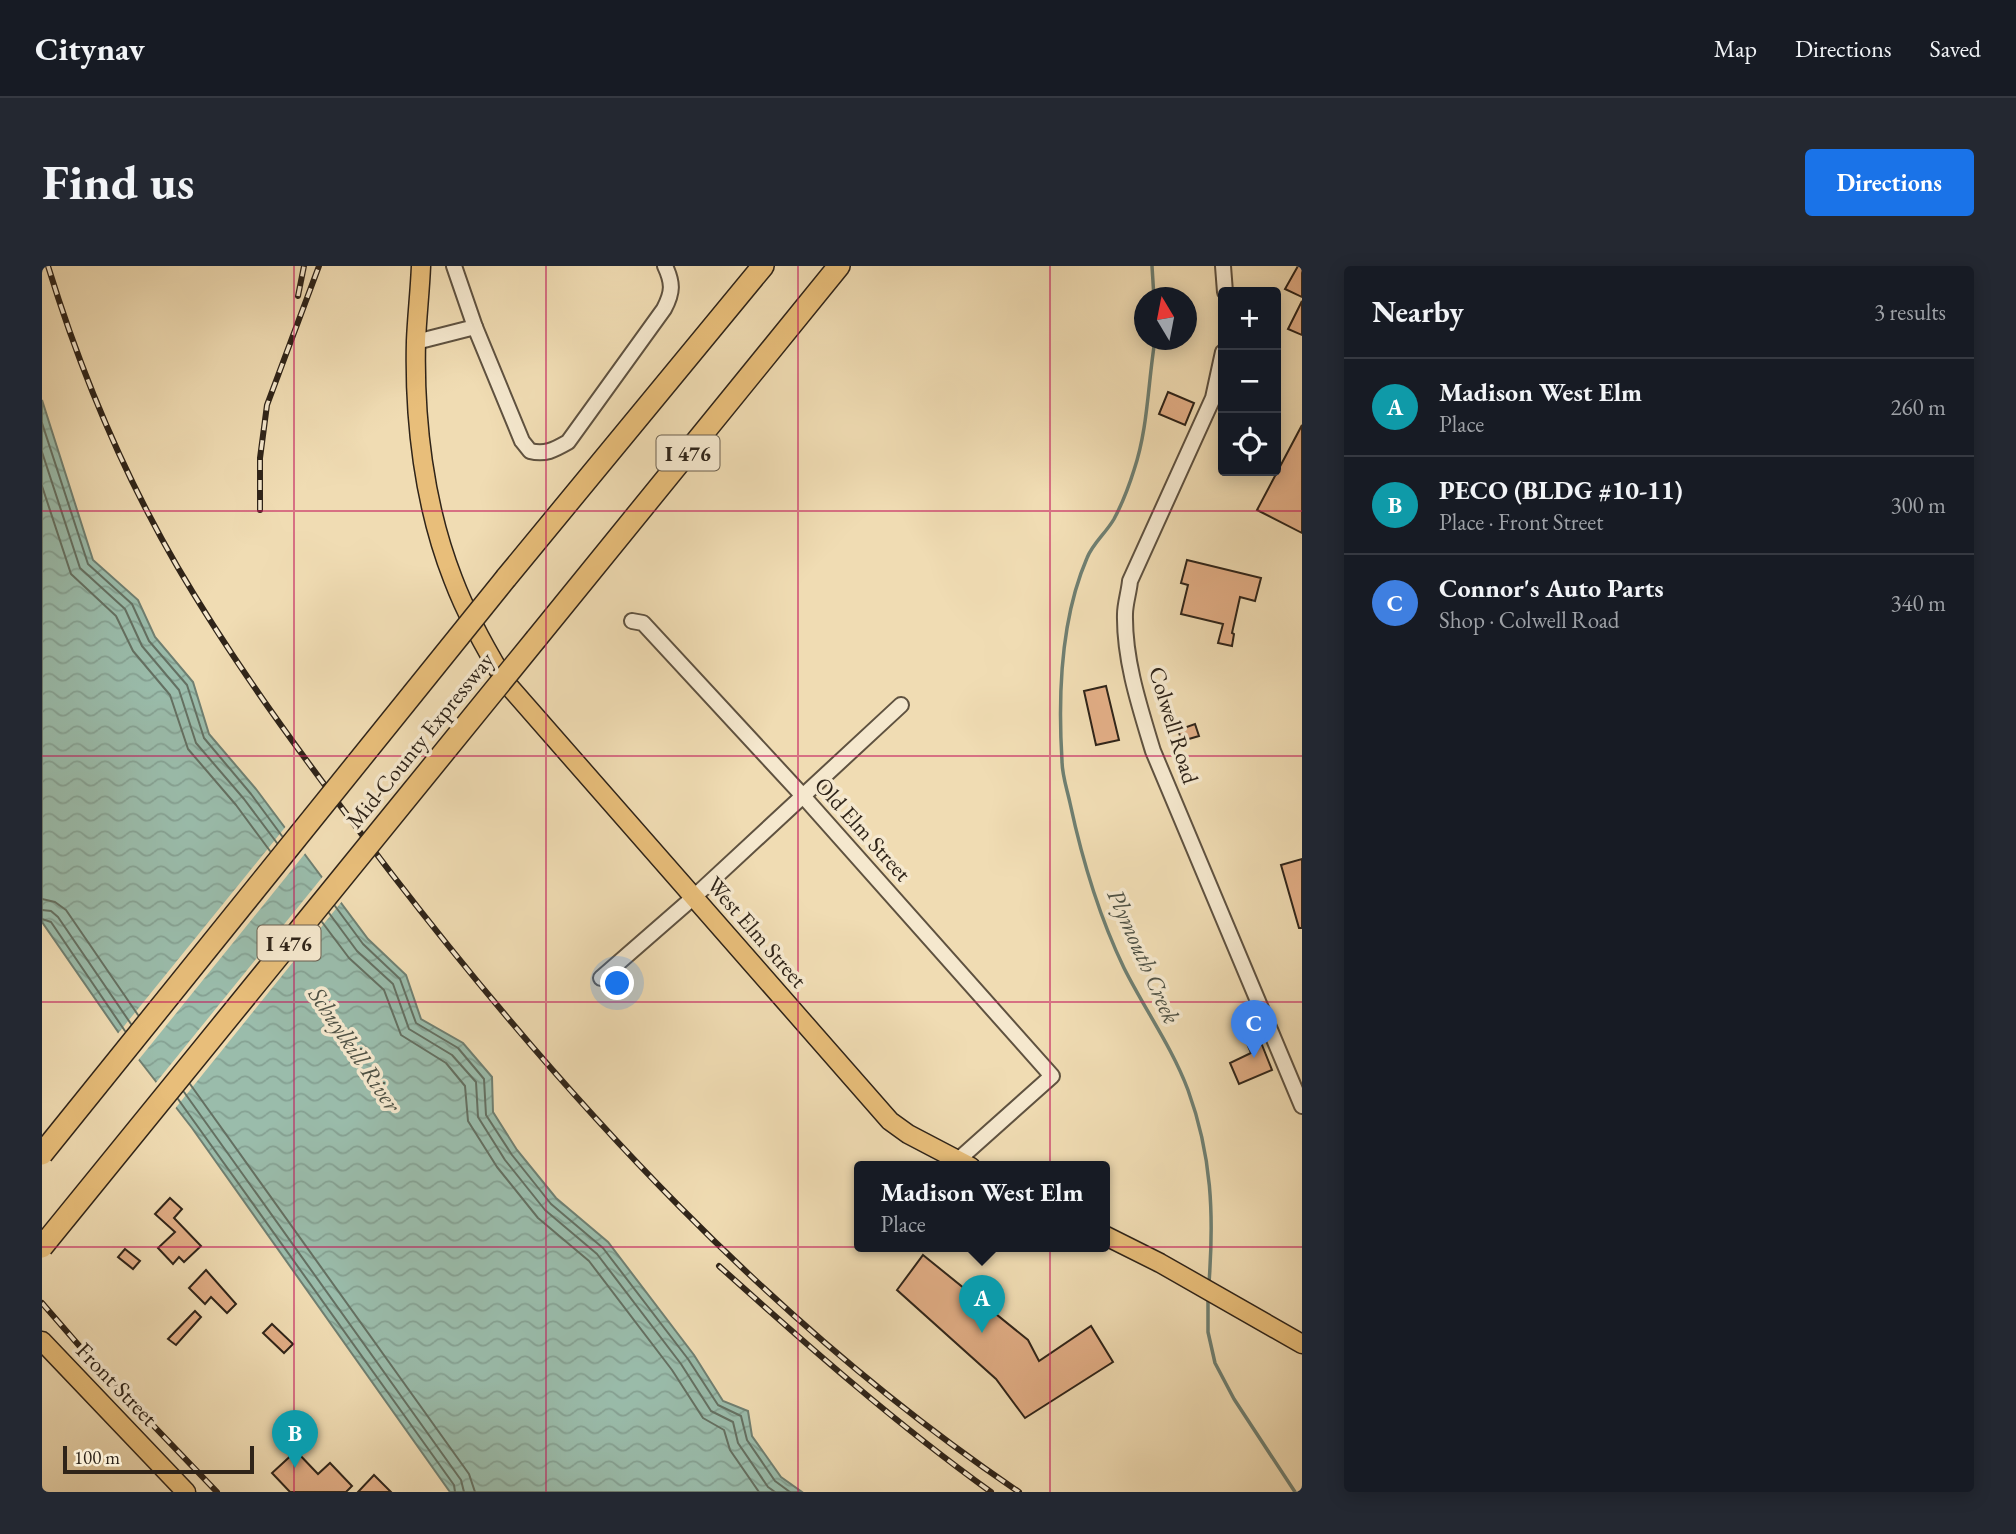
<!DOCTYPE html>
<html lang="en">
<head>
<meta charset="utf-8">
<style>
	body { margin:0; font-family:"EB Garamond",serif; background:#242831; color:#f1f3f6 }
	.controls { position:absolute; right:21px; top:21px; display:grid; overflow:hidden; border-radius:7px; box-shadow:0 4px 18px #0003 }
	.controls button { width:63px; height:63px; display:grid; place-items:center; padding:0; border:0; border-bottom:2px solid #363941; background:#171b24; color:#f1f3f6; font:35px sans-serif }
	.compass { position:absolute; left:1092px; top:21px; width:63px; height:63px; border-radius:50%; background:#171b24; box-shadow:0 4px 18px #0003; rotate:350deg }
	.scale { position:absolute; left:21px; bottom:18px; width:191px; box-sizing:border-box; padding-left:7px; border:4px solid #2f2419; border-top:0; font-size:19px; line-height:24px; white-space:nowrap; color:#2f2419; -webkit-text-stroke:5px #f5e8ce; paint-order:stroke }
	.you { position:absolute; left:576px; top:718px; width:24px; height:24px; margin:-18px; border:5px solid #fff; border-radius:50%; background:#1a73e8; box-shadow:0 0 0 10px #1a73e833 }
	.badge { display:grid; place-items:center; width:46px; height:46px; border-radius:50%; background:#1a73e8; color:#fff; font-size:23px; font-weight:700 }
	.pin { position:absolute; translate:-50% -58px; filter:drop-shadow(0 2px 4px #0008) }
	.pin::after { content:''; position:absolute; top:37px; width:24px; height:21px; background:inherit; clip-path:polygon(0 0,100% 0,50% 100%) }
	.popup { position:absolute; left:812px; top:895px; width:256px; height:91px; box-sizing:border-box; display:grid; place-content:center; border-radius:7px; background:#171b24; filter:drop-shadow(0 2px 5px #0005); font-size:23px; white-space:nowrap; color:#9ea1a6 }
	.popup b { font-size:26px; color:#f1f3f6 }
	.popup::after { content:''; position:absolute; left:50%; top:100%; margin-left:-14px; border:14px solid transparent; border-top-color:#171b24 }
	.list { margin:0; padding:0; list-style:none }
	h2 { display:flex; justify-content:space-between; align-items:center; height:91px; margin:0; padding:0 28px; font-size:30px }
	h2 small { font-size:23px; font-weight:400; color:#9ea1a6 }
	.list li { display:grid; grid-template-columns:46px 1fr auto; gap:21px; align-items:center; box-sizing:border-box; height:98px; padding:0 28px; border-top:2px solid #363941 }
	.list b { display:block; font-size:26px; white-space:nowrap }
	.list p { margin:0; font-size:23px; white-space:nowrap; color:#9ea1a6 }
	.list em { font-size:23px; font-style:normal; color:#9ea1a6 }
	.icon { flex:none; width:38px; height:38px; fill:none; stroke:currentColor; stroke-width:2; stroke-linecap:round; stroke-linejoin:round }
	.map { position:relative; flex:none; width:1260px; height:1226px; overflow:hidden; border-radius:7px }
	header { display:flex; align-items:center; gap:42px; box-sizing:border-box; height:98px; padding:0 35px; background:#171b24; border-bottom:2px solid #363941 }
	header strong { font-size:33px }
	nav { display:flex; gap:38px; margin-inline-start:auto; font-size:24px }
	.intro { display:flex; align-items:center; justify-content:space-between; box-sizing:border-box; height:168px; padding:0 42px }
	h1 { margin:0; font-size:49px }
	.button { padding:18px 32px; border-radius:7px; background:#1a73e8; color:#fff; font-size:24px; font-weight:700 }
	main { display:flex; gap:42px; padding:0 42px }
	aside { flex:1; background:#171b24; border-radius:7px; box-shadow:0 4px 18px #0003 }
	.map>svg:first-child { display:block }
	.water { fill:url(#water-waves); stroke:#6f7f71; stroke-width:2 }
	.pier { fill:#f0dcb3 }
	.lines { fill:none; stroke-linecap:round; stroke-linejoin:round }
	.shore { stroke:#647062; stroke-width:2 }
	.stream { stroke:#6f7f71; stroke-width:3.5 }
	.building { fill:#e2ae86; stroke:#2f2419; stroke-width:2 }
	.minor-casing { stroke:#5f5240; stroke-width:18 }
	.major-casing { stroke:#2f2419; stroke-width:21 }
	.highway-casing { stroke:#2f2419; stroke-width:24 }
	.minor { stroke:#f5e8ce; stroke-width:14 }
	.major { stroke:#e8be7a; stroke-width:18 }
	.highway { stroke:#e8be7a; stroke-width:21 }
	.rail-casing { stroke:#2f2419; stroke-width:6 }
	.rail { stroke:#f5e8ce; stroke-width:3.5; stroke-dasharray:10; stroke-linecap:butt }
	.highway-bridge-casing { stroke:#2f2419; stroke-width:24; stroke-linecap:butt }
	.highway-bridge { stroke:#e8be7a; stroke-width:21 }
	.grid { fill:none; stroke:#c2185b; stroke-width:2; stroke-opacity:0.55 }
	.labels { text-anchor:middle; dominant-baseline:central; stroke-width:7; stroke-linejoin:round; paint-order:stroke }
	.shield { fill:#f5e8ce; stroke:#6a5f4f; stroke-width:2 }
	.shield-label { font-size:21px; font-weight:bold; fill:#2f2419 }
	.street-label { font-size:23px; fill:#2f2419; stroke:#f5e8ce }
	.water-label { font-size:24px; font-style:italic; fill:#4f5245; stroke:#f5e8ce }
</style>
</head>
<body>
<header>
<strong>Citynav</strong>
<nav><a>Map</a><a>Directions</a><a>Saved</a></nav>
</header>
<div class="intro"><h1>Find us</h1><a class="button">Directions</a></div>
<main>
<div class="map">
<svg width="1260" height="1226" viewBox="0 0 1260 1226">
	<defs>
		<pattern id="water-waves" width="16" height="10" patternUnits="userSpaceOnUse" patternTransform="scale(1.75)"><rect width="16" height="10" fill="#9abcab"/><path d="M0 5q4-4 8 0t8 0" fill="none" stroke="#85a193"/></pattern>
	</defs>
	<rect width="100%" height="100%" fill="#f0dcb3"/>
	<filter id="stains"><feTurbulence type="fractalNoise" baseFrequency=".00286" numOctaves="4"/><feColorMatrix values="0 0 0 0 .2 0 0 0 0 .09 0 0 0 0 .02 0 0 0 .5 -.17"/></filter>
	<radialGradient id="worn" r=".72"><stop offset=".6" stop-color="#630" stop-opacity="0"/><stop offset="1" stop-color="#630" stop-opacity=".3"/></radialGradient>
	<polygon class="water" points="0,134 51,294 96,334 113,371 151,416 167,468 214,523 326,673 364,709 379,753 421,777 450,811 451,846 475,884 514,932 566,976 652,1089 681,1135 706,1145 710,1170 739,1211 760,1226 408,1226 150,862 81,773 0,656"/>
	<g class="pier">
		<polygon points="245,559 265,585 94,797 74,770"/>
		<polygon points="282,609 301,634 132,844 112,819"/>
	</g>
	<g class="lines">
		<g class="shore">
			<polyline points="0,157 46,298 90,338 107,375 145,419 162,472 209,528 240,570"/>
			<polyline points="0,186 38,302 83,343 100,380 137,424 154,477 202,533 235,577"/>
			<polyline points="0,220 29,308 74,350 91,385 128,429 146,483 194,539 228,585"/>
			<polyline points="0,633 13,636 24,644 96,749"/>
			<polyline points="293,640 321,678 358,713 374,757 416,782 442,813 444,849 470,889 509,938 561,982 646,1093 676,1139 699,1150 705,1174 733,1215 748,1226"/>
			<polyline points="0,644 9,645 16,651 89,758"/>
			<polyline points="287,647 315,685 351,718 367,763 410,789 434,816 436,851 463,894 503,944 555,988 639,1098 669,1145 691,1156 696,1177 726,1221 733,1226"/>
			<polyline points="0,653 9,656 83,765"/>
			<polyline points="280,656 307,692 342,724 359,769 404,797 423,820 426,855 455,901 496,952 547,995 630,1104 661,1152 682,1164 688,1184 717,1226"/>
			<polyline points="148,818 427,1208 433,1226"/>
			<polyline points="142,826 419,1214 422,1226"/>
			<polyline points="136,833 412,1219 413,1226"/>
		</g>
		<g class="stream">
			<polyline points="1110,0 1112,32"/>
			<path d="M1113,74c-7,42 -7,89 -21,130 -5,16 -12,34 -20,49 -8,14 -21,24 -27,39 -26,60 -29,138 -25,203 0,14 5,28 8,42 12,56 29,113 54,165 21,42 48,79 64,122 24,66 26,125 21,193"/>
			<polyline points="1166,1032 1166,1066 1173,1097 1192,1133 1253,1226"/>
		</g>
	</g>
	<g class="building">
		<polygon points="1256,0 1260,0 1260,31 1243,23"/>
		<polygon points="1260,35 1260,69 1246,63"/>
		<polygon points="1126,126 1152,137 1143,159 1117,148"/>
		<polygon points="1260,159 1260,267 1215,244"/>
		<polygon points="1145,294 1219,312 1213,335 1198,331 1190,367 1192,368 1190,380 1176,377 1181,358 1139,348 1146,319 1139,317"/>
		<polygon points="1064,420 1077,474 1054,479 1042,425"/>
		<polygon points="1153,458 1157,470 1140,475 1136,464"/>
		<polygon points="1260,593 1260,662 1257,662 1239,599"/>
		<polygon points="1218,774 1230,804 1197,818 1188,797 1209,787 1206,780"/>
		<polygon points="128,932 140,943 132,952 159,980 142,996 137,991 131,998 116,982 133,966 113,948"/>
		<polygon points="83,983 98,995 91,1003 76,991"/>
		<polygon points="881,989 986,1074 997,1095 1049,1060 1071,1096 983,1152 954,1113 855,1024"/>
		<polygon points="164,1004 194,1038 185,1047 169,1031 163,1038 147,1022"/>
		<polygon points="153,1045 159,1051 134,1079 126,1073"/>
		<polygon points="230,1058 251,1078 242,1087 221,1067"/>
		<polygon points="254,1185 276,1208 288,1197 310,1220 304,1226 248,1226 230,1207"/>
		<polygon points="332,1209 349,1226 316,1226"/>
	</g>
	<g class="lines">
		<g class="minor-casing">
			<g id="minor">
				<polyline points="1181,0 1183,26"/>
				<path d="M433,61l47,114 8,10c15,4 24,-1 38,-9l96,-133c9,-17 9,-26 1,-43"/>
				<polyline points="374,76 433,61 412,0"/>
				<path d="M1181,86l-10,46 -83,183c-1,11 -5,23 -5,33 -1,46 15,94 28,137l149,355"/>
				<polyline points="590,355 601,357 761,530 1010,810 916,894"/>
				<polyline points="559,712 653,630 859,439"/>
			</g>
		</g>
		<g class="major-casing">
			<g id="major">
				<path d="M379,0c-1,25 -4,50 -5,75 -2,79 8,164 37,238 14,37 33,71 54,105l383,437 18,13 63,33"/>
				<polyline points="1062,969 1118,997 1260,1078"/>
				<polyline points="0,1075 144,1226"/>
			</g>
		</g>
		<g class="highway-casing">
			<g id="highway">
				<polyline points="464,312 721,0"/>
				<polyline points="494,373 797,0"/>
			</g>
		</g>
		<use href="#minor" class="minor"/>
		<use href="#major" class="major"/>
		<use href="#highway" class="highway"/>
		<g class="rail-casing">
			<g id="rail">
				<path d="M6,0c32,104 74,205 129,300 63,108 138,207 214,307 179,232 384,454 628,619"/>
				<polyline points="256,30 262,0"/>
				<polyline points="218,244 218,192 225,139 277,0"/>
				<path d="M677,1000c88,79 176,157 272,226"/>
				<polyline points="0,1037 60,1106 175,1226"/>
			</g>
		</g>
		<use href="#rail" class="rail"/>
		<g class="highway-bridge-casing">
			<g id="highway-bridge">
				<polyline points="0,888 464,312"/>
				<polyline points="0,981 494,373"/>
			</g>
		</g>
		<use href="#highway-bridge" class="highway-bridge"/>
	</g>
	<path class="grid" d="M252,0v1226M504,0v1226M756,0v1226M1008,0v1226M0,245h1260M0,490h1260M0,736h1260M0,981h1260"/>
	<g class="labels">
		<g class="shield">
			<rect x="614.5" y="169.5" width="63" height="35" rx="5"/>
			<rect x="215.5" y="659.5" width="63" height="35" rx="5"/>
		</g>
		<g class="shield-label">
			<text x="646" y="187">I 476</text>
			<text x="247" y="677">I 476</text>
		</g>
		<g class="street-label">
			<text transform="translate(1132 459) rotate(73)">Colwell Road</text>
			<text transform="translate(378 474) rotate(-51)">Mid-County Expressway</text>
			<text transform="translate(821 563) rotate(48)">Old Elm Street</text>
			<text transform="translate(715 666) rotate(49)">West Elm Street</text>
			<text transform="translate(75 1118) rotate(46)">Front Street</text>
		</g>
		<g class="water-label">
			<text transform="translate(1102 690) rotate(66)">Plymouth Creek</text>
			<text transform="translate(313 783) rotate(56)">Schuylkill River</text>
		</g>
	</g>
	<rect width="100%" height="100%" filter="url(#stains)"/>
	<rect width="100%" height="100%" fill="url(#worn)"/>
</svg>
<div class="controls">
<button>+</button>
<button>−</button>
<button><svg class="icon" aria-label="locate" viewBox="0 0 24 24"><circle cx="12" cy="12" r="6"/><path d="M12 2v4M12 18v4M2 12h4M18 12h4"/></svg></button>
</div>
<svg class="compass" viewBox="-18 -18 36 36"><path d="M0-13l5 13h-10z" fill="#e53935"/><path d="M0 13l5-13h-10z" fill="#9ea1a6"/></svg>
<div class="scale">100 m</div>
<div class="you"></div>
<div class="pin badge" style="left:940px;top:1067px;background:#0f9aa8">A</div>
<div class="popup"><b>Madison West Elm</b>Place</div>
<div class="pin badge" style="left:253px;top:1202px;background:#0f9aa8">B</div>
<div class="pin badge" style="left:1212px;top:792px;background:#3f7fe0">C</div>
</div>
<aside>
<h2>Nearby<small>3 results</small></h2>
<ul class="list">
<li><span class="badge" style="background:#0f9aa8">A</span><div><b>Madison West Elm</b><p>Place</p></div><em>260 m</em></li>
<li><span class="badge" style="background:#0f9aa8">B</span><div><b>PECO (BLDG #10-11)</b><p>Place · Front Street</p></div><em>300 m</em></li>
<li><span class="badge" style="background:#3f7fe0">C</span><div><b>Connor's Auto Parts</b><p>Shop · Colwell Road</p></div><em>340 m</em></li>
</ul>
</aside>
</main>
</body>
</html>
